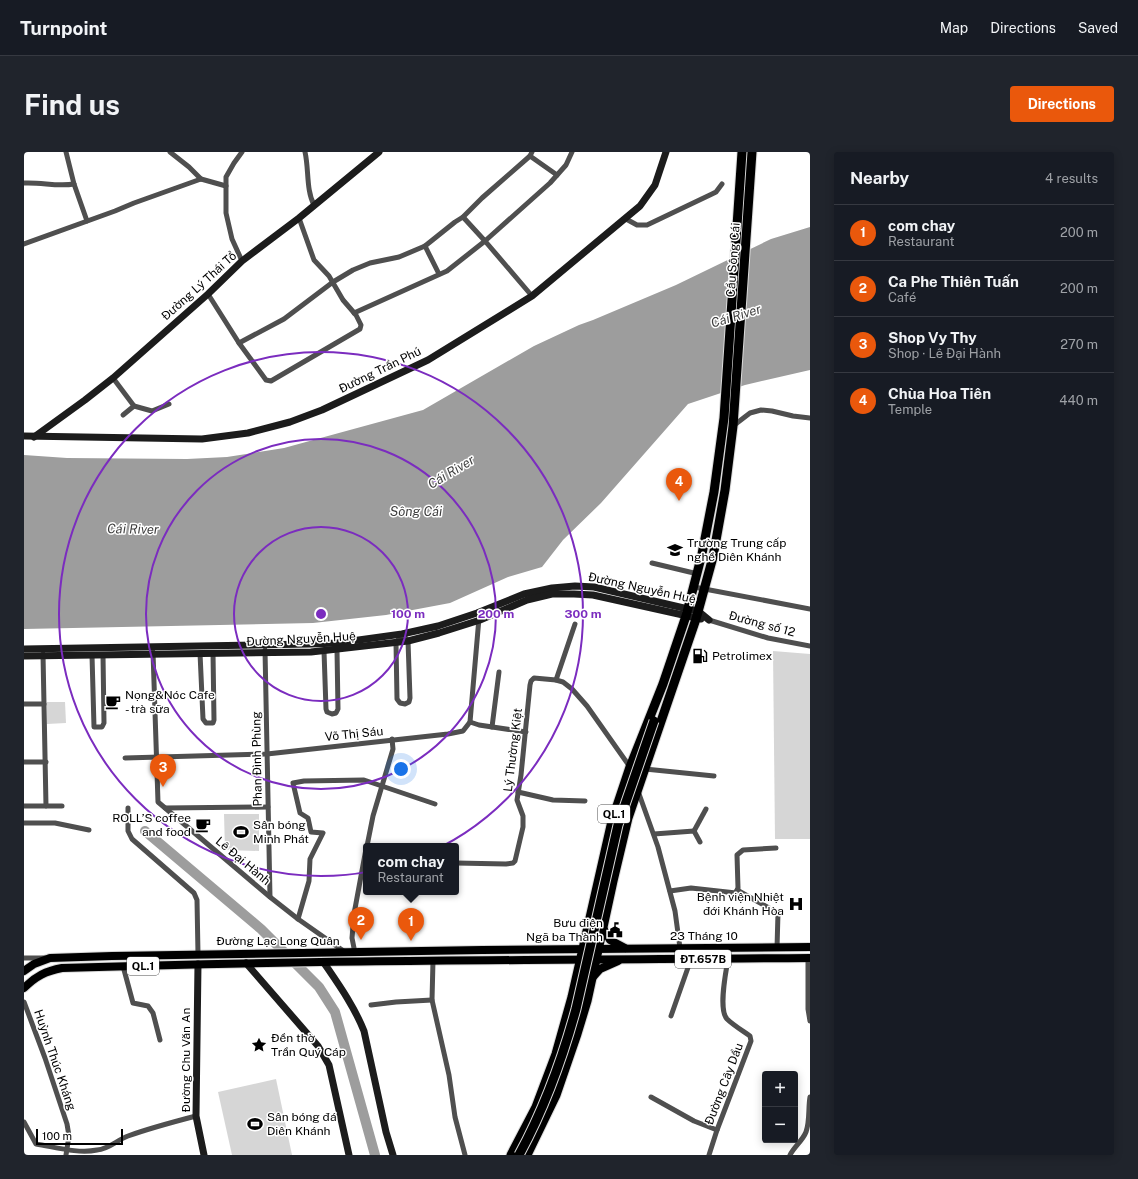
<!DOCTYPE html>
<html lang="en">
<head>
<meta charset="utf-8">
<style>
	body { margin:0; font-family:"Public Sans",sans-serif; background:#20242c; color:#f1f3f6 }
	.controls { position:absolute; right:12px; bottom:12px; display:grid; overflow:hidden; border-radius:4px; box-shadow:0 2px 10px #0003 }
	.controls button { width:36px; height:36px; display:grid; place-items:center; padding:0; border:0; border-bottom:1px solid #363941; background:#171b24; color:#f1f3f6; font:20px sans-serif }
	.scale { position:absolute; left:12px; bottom:10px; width:87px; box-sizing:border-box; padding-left:4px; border:2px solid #000; border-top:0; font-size:11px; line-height:14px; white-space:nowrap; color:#000; -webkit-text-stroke:3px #fff; paint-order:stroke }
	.you { position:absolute; left:377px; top:617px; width:14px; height:14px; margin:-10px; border:3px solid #fff; border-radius:50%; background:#1a73e8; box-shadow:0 0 0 6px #1a73e833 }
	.badge { display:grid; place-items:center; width:26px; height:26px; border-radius:50%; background:#ea580c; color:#fff; font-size:13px; font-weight:700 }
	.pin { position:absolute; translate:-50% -33px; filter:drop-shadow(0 1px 2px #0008) }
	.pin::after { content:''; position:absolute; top:21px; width:14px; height:12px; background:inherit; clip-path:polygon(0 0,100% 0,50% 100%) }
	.popup { position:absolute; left:339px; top:691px; width:96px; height:52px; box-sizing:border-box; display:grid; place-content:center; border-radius:4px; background:#171b24; filter:drop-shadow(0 1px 3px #0005); font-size:13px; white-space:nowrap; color:#9ea1a6 }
	.popup b { font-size:15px; color:#f1f3f6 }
	.popup::after { content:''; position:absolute; left:50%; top:100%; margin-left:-8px; border:8px solid transparent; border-top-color:#171b24 }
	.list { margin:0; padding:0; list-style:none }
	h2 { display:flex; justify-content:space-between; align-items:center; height:52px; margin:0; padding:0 16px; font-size:17px }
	h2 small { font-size:13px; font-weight:400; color:#9ea1a6 }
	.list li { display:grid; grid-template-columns:26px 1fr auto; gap:12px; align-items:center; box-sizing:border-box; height:56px; padding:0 16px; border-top:1px solid #363941 }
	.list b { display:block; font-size:15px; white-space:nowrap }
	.list p { margin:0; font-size:13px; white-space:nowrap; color:#9ea1a6 }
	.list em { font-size:13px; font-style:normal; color:#9ea1a6 }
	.map { position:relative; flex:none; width:786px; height:1003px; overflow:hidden; border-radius:4px }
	header { display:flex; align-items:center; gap:24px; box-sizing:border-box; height:56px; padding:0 20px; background:#171b24; border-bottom:1px solid #363941 }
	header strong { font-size:19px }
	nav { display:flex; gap:22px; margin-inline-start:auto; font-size:14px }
	.intro { display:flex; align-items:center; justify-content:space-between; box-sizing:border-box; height:96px; padding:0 24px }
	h1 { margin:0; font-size:28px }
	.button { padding:10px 18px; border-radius:4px; background:#ea580c; color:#fff; font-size:14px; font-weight:700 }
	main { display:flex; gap:24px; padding:0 24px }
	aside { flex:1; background:#171b24; border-radius:4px; box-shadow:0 2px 10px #0003 }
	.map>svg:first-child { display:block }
	.green { fill:#d6d6d6 }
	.water { fill:#9d9d9d }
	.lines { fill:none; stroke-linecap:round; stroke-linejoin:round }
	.river { stroke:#9d9d9d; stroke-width:10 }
	.primary-casing { stroke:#dbdbdb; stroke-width:10 }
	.highway-casing { stroke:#dbdbdb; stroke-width:11 }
	.street { stroke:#4f4f4f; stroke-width:5 }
	.secondary { stroke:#1c1c1c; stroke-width:7 }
	.primary { stroke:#000; stroke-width:8 }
	.highway { stroke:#000; stroke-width:9 }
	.highway-bridge-casing { stroke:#dbdbdb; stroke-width:11; stroke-linecap:butt }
	.highway-bridge { stroke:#000; stroke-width:9 }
	.ring { fill:none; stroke:#7b2cbf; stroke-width:2 }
	.labels { text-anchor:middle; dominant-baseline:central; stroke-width:3; stroke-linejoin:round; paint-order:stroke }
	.shield { fill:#fff; stroke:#4c4c4c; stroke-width:1 }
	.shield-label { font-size:11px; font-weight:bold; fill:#000 }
	.street-label { font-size:12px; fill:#000; stroke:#fff }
	.poi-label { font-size:12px; fill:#000; stroke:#fff; text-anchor:start }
	.water-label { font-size:13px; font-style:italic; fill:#3e3e3e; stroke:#fff }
	.centre { fill:#7b2cbf; stroke:#fff; stroke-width:2 }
	.ring-label { font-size:12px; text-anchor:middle; font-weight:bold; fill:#7b2cbf; stroke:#fff; stroke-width:3; stroke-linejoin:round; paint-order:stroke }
</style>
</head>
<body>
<header>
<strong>Turnpoint</strong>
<nav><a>Map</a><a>Directions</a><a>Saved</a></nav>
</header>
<div class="intro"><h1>Find us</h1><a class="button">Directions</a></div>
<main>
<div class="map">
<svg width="786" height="1003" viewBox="0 0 786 1003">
	<rect width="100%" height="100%" fill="#fff"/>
	<g class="green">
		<polygon points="749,499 786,502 786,687 751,687"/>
		<polygon points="23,550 41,550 42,571 23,572"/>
		<polygon points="200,662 235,662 235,699 201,698"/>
		<polygon points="252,927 268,1003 208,1003 194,940"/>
	</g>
	<polygon class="water" points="786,75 786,218 721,233 664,252 577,351 539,388 518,415 484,425 426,451 362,463 289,471 0,477 0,303 43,306 163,307 203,305 260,296 399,258 510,194 555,173 569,168 652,133 747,87"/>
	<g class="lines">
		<polyline class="river" points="121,679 237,777 295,835 311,860 351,1003"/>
		<g class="primary-casing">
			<g id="primary">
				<polyline points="579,776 586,788 601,796"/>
				<polyline points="0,819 10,812 26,806 88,804 458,798 786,795"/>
				<polyline points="568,826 576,817 594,809"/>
				<path d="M0,836c12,-12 22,-17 38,-20 249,-8 499,-8 748,-10"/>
			</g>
		</g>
		<g class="highway-casing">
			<g id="highway">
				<polyline points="487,1003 512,955 532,902 548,845 588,669 606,615 639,532 662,464 678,402 690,340 700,266 718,0"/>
				<polyline points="503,1003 532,943 553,882 563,849 589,729 604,666 672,467 689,405 701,338 709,274 728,0"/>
			</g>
		</g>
		<g class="street">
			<polyline points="42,0 50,32 63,69"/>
			<polyline points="146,0 165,15 177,27"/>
			<path d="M281,0c4,17 1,38 9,53"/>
			<polyline points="506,4 533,23"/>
			<path d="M0,31c18,-1 33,4 50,1"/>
			<polyline points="439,65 458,46 506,4 508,0"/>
			<polyline points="602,67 613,73 623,73 688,42 692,40 698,32"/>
			<polyline points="0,92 91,59 110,51 177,27 202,34"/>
			<polyline points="401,94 415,122"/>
			<polyline points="218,109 208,87 202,61 202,25 210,11 218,0"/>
			<polyline points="184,142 215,191 260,167 309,130 329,118 346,111 375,105 401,94 431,70 439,65 461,89 423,119 330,161"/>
			<polyline points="508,144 461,89 526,31 542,13 548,0"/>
			<polyline points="215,191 242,228 247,229 336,177 337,173 332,163 319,148 305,124 290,108 275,66"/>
			<polyline points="89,226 110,254 128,259 145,252"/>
			<polyline points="99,263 110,254"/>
			<polyline points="709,274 726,261 737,258 748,259 769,264 786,266"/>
			<polyline points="628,411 674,422"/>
			<polyline points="670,435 786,457"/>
			<polyline points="685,468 744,486 786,494"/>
			<polygon points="378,482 384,489 386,546 385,550 381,552 376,551 373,547 372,491"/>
			<polyline points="241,498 246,745"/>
			<polyline points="300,499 302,557 303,560 308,562 312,561 314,557 313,498"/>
			<polyline points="129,500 134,650 246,745 274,767 321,800"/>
			<polyline points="176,501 179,567 182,571 189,571 190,568 189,501"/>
			<polyline points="19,502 22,654"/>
			<polyline points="68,503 70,575 78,575 80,571 79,503"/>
			<polyline points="532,528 551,472"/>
			<polyline points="0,552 20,552"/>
			<polyline points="446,570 455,573 502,580"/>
			<polyline points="468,575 475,520"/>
			<polyline points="101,606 243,602 424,582 439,579 446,570 455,466"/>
			<polyline points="0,610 22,610"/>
			<polyline points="621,617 690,624"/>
			<polyline points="614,639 634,695 651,759 656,796"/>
			<polyline points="494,640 529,648 561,649"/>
			<polyline points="0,654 38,654"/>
			<polyline points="104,656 104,679 108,687 170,741 173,748 174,802"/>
			<polyline points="141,656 244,655"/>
			<polyline points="0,671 31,671 65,678"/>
			<polyline points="670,679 682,657"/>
			<polyline points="630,682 670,679 676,690"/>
			<polyline points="343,694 349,664 369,597 368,587"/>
			<polyline points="432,711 482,712 489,711 491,709 499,675 499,664 493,648 497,623 506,533 507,529 510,526 532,528 539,530 548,537 563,554 606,615"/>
			<polyline points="713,738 754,761 753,796"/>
			<polyline points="646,739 667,736 712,741 714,736 713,703 719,698 752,696"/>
			<polyline points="274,767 285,729 286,707 299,681 287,680 284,666 276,661 269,631 280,629 340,628 411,652"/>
			<polyline points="331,801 328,786 330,762 342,697"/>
			<polyline points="0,806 21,806"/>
			<polyline points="784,806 784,857 786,869"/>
			<polyline points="409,809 408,848 425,923 431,965 441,1003"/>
			<polyline points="99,814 109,851 124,854 129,861 136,888"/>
			<polyline points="0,850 21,906 43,972 45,984 42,1003"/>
			<polyline points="347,853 372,850 408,848"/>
			<polyline points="647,864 667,807"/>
			<polyline points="627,945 670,969 693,978"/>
			<path d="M0,970l12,22c19,3 42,10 61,6 12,-1 20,-10 31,-14 22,-8 45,-14 68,-20"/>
			<path d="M685,1003l8,-25 34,-89 -1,-5c-7,-5 -17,-11 -23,-17 -9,-10 -1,-47 1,-60"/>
			<path d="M766,1003c4,-8 13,-15 16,-23 4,-11 2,-24 4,-35"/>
		</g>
		<g class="secondary">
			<polyline points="0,284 178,287 224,281 266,270 298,258 404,208 508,144 616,54 631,33 642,0"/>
			<polyline points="10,285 61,248 89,226 184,142 218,109 275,66 355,0"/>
			<polyline points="0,497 287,492 313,491 378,482 414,474 453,461 500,442 528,436 551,434 570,435 664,457 674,459 685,468"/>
			<polyline points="0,504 287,500 384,489 415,481 456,468 503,448 528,442 550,442 569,443 677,467"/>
			<polyline points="222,811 294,894 305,913 325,1003"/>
			<path d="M300,811c15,22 30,43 40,68l22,101 7,23"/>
			<polyline points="174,812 172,964 180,1003"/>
		</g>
		<use href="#primary" class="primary"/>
		<use href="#highway" class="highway"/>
		<g class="highway-bridge-casing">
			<path id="highway-bridge" d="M495,1003c25,-46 43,-95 57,-146l42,-184 36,-104"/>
		</g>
		<use href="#highway-bridge" class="highway-bridge"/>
	</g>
	<g class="ring">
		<circle cx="297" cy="462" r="87"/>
		<circle cx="297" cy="462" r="175"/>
		<circle cx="297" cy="462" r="262"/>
	</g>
	<defs>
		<g id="school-bare" transform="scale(1.2)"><path d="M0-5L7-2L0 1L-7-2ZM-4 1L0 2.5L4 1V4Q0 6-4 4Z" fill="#000" stroke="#fff" stroke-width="2.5" paint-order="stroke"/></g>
		<g id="fuel-bare" transform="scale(1.2)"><path d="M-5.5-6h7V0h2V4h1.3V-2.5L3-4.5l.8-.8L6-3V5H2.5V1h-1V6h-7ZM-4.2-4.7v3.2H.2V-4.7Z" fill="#000" stroke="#fff" stroke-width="2.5" paint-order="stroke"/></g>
		<g id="cafe-bare" transform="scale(1.2)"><path d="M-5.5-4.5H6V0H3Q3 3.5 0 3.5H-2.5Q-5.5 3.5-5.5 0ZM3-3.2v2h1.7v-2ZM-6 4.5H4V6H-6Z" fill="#000" stroke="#fff" stroke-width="2.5" paint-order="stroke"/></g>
		<g id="stadium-bare" transform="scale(1.2)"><path d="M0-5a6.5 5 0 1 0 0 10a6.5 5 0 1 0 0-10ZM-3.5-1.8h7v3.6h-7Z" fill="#000" stroke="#fff" stroke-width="2.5" paint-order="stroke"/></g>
		<g id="hospital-bare" transform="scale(1.2)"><path d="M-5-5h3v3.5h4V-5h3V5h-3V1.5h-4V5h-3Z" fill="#000" stroke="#fff" stroke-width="2.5" paint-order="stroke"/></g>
		<g id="civic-bare" transform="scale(1.2)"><path d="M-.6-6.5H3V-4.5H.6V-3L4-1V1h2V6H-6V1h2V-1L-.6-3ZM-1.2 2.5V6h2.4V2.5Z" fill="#000" stroke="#fff" stroke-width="2.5" paint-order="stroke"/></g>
		<g id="sight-bare" transform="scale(1.2)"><path d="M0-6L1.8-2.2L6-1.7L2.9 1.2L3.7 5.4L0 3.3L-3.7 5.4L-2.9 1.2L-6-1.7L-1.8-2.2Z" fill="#000" stroke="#fff" stroke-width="2.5" paint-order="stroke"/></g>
	</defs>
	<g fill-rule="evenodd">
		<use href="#school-bare" x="651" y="398"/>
		<use href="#fuel-bare" x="676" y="504"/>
		<use href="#cafe-bare" x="89" y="550"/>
		<use href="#cafe-bare" x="179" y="673"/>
		<use href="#stadium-bare" x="217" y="680"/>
		<use href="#hospital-bare" x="772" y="752"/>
		<use href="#civic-bare" x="591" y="778"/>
		<use href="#sight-bare" x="235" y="893"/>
		<use href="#stadium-bare" x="231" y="972"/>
	</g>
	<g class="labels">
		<g class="shield">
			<rect x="574" y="653" width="32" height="18" rx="3"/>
			<rect x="651" y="798" width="56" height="18" rx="3"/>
			<rect x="103" y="805" width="32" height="18" rx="3"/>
		</g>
		<g class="shield-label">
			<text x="590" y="662">QL.1</text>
			<text x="679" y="807">ĐT.657B</text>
			<text x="119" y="814">QL.1</text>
		</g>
		<g class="street-label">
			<text transform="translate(709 108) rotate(-86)">Cầu Sông Cái</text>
			<text transform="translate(175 134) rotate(-42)">Đường Lý Thái Tổ</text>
			<text transform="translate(356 218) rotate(-26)">Đường Trần Phú</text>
			<text transform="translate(618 436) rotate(12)">Đường Nguyễn Huệ</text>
			<text transform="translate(738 472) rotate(15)">Đường số 12</text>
			<text transform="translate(277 487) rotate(-3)">Đường Nguyễn Huệ</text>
			<text transform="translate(330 582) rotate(-6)">Võ Thị Sáu</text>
			<text transform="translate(489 598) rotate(-83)">Lý Thường Kiệt</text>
			<text transform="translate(233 607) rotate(-91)">Phan Đình Phùng</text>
			<text transform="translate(219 709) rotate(40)">Lê Đại Hành</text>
			<text x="680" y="784">23 Tháng 10</text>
			<text x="254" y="789">Đường Lạc Long Quân</text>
			<text transform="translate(31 908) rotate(71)">Huỳnh Thúc Kháng</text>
			<text transform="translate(162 908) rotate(-90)">Đường Chu Văn An</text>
			<text transform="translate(700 932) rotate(-69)">Đường Cây Dầu</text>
		</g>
		<g class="poi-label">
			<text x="663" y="391">Trường Trung cấp<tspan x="663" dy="14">nghề Diên Khánh</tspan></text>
			<text x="688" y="504">Petrolimex</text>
			<text x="101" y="543">Nọng&amp;Nóc Cafe<tspan x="101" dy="14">- trà sữa</tspan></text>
			<text x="167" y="666" text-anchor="end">ROLL’S coffee<tspan x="167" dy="14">and food</tspan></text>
			<text x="229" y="673">Sân bóng<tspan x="229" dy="14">Minh Phát</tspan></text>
			<text x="760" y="745" text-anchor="end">Bệnh viện Nhiệt<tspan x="760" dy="14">đới Khánh Hòa</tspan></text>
			<text x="579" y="771" text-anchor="end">Bưu điện<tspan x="579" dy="14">Ngã ba Thành</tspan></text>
			<text x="247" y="886">Đền thờ<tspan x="247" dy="14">Trần Quý Cáp</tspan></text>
			<text x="243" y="965">Sân bóng đá<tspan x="243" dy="14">Diên Khánh</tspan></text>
		</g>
		<g class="water-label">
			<text transform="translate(712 164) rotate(-17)">Cái River</text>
			<text transform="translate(427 320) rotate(-31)">Cái River</text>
			<text x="392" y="359">Sông Cái</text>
			<text transform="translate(109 377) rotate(1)">Cái River</text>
		</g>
	</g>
	<circle cx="297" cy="462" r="6" class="centre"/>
	<g class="ring-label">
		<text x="384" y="466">100 m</text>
		<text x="472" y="466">200 m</text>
		<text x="559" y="466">300 m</text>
	</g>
</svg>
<div class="controls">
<button>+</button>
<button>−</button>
</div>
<div class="scale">100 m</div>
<div class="you"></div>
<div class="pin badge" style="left:387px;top:789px">1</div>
<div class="popup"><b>com chay</b>Restaurant</div>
<div class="pin badge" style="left:337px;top:788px">2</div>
<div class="pin badge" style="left:139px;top:635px">3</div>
<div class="pin badge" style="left:655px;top:349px">4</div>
</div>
<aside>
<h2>Nearby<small>4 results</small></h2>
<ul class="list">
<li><span class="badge">1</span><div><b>com chay</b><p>Restaurant</p></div><em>200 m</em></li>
<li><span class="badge">2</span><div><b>Ca Phe Thiên Tuấn</b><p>Café</p></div><em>200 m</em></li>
<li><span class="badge">3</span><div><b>Shop Vy Thy</b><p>Shop · Lê Đại Hành</p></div><em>270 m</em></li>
<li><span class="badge">4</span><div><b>Chùa Hoa Tiên</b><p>Temple</p></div><em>440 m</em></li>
</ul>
</aside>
</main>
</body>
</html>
